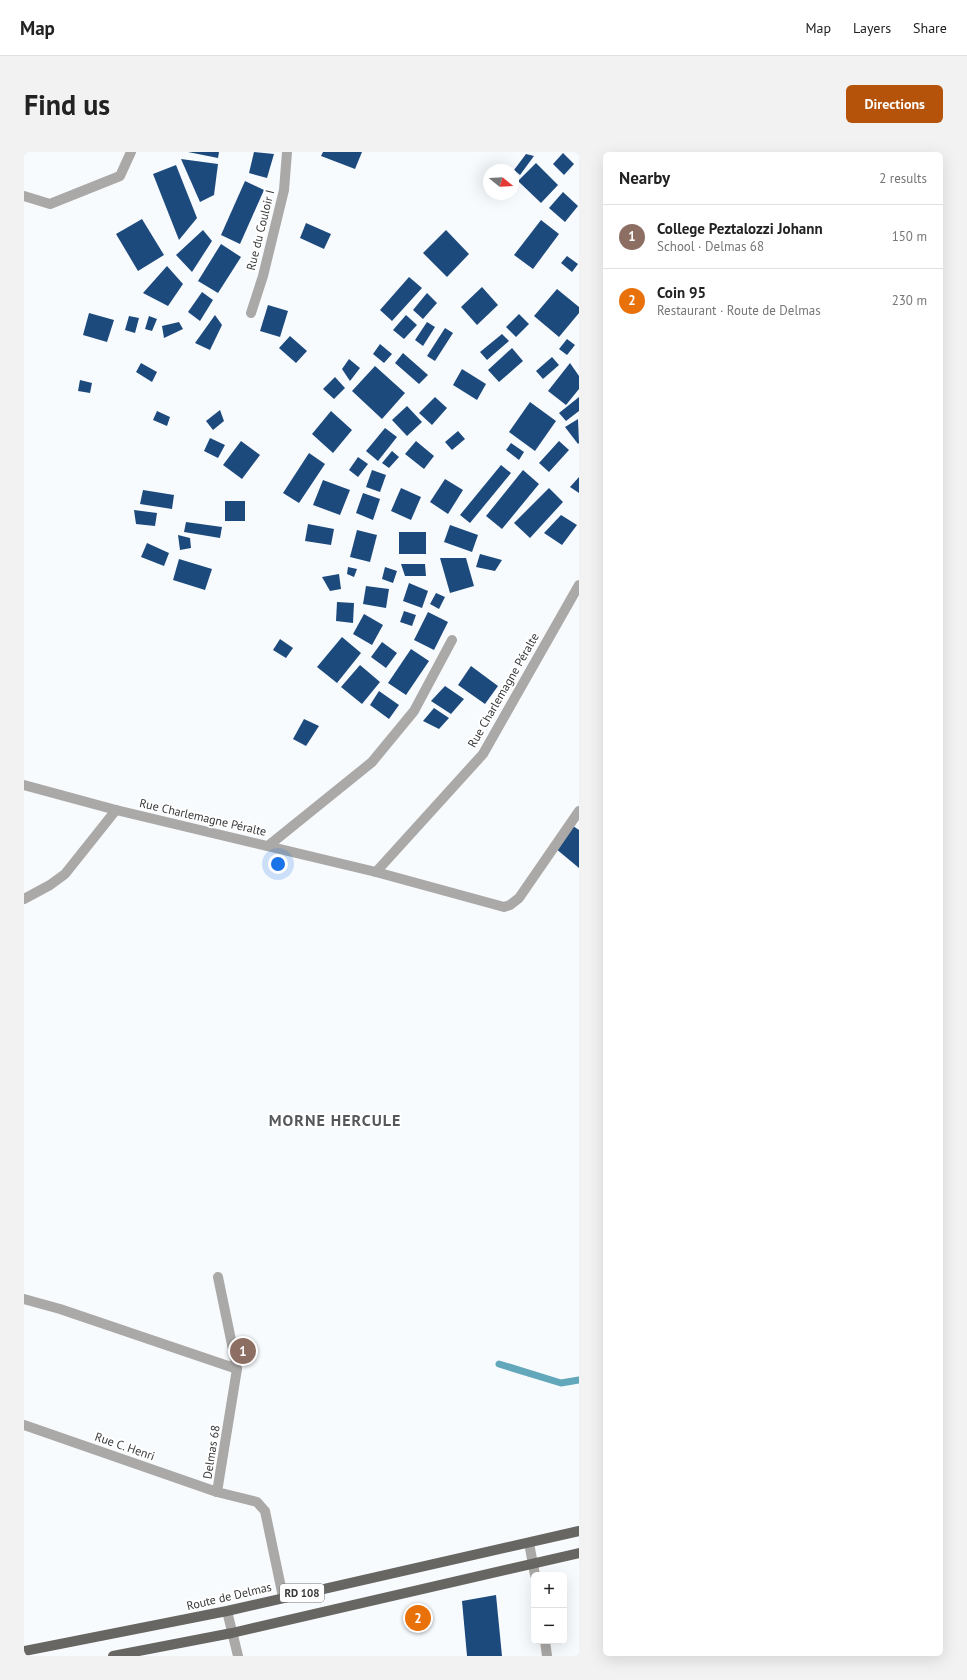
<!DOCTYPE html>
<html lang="en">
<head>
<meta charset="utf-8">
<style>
	body { margin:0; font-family:"PT Sans",sans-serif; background:#f2f2f2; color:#222 }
	.controls { position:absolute; right:12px; bottom:12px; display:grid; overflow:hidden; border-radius:6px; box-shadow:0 4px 16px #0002 }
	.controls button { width:36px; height:36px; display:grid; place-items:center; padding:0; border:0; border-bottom:1px solid #e0e0e0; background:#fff; color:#222; font:20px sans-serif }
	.compass { position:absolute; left:459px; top:12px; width:36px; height:36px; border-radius:50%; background:#fff; box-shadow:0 4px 16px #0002; rotate:108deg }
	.you { position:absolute; left:254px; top:712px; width:14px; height:14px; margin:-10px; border:3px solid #fff; border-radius:50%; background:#1a73e8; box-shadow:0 0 0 6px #1a73e833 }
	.badge { display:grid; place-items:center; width:26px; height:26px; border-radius:50%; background:#b45309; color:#fff; font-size:13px; font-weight:700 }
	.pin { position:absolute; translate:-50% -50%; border:2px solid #fff; box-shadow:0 1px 4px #0006 }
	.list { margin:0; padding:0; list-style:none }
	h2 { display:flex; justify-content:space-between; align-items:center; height:52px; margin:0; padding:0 16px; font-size:17px }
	h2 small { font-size:13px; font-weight:400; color:#767676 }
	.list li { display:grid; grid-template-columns:26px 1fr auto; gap:12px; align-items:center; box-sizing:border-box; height:64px; padding:0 16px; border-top:1px solid #e0e0e0 }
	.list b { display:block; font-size:15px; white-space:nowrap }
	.list p { margin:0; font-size:13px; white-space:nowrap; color:#767676 }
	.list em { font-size:13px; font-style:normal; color:#767676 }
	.map { position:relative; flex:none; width:555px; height:1504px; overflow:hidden; border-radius:6px }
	header { display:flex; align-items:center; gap:24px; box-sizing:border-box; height:56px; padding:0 20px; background:#fff; border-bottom:1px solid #e0e0e0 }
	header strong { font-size:19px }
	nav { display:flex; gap:22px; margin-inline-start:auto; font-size:14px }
	.intro { display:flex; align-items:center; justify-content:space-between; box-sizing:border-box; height:96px; padding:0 24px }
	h1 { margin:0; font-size:28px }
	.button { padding:10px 18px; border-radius:6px; background:#b45309; color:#fff; font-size:14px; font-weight:700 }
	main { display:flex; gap:24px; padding:0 24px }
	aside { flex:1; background:#fff; border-radius:6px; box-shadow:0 4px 16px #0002 }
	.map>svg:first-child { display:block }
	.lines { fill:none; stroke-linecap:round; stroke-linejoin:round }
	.stream { stroke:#62a7ba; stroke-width:7 }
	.building { fill:#1d4a7d }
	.minor { stroke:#aaa9a7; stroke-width:10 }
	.major { stroke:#676663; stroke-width:10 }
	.labels { text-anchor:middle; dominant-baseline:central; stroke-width:4; stroke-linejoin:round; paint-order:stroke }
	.shield { fill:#fff; stroke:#737474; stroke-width:1 }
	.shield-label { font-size:11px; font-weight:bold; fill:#373839 }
	.street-label { font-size:12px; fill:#373839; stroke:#fff }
	.district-label { font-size:16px; font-weight:bold; letter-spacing:1px; fill:#55585b; stroke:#fff }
</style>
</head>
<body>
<header>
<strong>Map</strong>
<nav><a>Map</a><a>Layers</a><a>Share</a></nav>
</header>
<div class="intro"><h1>Find us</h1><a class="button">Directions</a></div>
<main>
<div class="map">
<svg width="555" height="1504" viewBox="0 0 555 1504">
	<rect width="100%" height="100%" fill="#f8fbfe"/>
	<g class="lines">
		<polyline class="stream" points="475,1212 537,1231 555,1228"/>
	</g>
	<g class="building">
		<polygon points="164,0 195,0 194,6"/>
		<polygon points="230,0 250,2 243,26 225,21"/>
		<polygon points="299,0 338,0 331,17 297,4"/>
		<polygon points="539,1 550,12 540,23 529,12"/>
		<polygon points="502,2 510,4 496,23 490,18"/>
		<polygon points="157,7 194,12 190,43 176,50"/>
		<polygon points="512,11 534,33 517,51 494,29"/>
		<polygon points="152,13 173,66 155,88 129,22"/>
		<polygon points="221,29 240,38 216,92 197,83"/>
		<polygon points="539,40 554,54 541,70 525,56"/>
		<polygon points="118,67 140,103 114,119 92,82"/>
		<polygon points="517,68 535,82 509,117 490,103"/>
		<polygon points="282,71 307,82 300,97 276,86"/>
		<polygon points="179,78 188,89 168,120 152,103"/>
		<polygon points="422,78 445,102 423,125 399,101"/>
		<polygon points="197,92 217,105 194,141 174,129"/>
		<polygon points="543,104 554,112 548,120 537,111"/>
		<polygon points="143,114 159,132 144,154 119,141"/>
		<polygon points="385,125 398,136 368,169 356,158"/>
		<polygon points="458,135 474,153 453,173 437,155"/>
		<polygon points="533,137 555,155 555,161 535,185 510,164"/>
		<polygon points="178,140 189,148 176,169 164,160"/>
		<polygon points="403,141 413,151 399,167 389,158"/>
		<polygon points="244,153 264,159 256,185 236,179"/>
		<polygon points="65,161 90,168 83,190 59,183"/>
		<polygon points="495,162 505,172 492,185 482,175"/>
		<polygon points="191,163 198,173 186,198 171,191"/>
		<polygon points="382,163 393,173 380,187 369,178"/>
		<polygon points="105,164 115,166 111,181 101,178"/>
		<polygon points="125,164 133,167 128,179 121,177"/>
		<polygon points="155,170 159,177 140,186 138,174"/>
		<polygon points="403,170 411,175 399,194 391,188"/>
		<polygon points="421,176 429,181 411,209 403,204"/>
		<polygon points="478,182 485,189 463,208 456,200"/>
		<polygon points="266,184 283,199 272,211 255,196"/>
		<polygon points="543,187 551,193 543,203 535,197"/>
		<polygon points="356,192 368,202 360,211 349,202"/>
		<polygon points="488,196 499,209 475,230 464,218"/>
		<polygon points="379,201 404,223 395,232 371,211"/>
		<polygon points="528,205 535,213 519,227 512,219"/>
		<polygon points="325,207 336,216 326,229 318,217"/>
		<polygon points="117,211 133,220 128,230 112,220"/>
		<polygon points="546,211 555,224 555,237 542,253 524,239"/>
		<polygon points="351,214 381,241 358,267 328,239"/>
		<polygon points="438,217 462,232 453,248 429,233"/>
		<polygon points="311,225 321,236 310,247 299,237"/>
		<polygon points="56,228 68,231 66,241 54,239"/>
		<polygon points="411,245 423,256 408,273 395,261"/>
		<polygon points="555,245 555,259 542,269 535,261"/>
		<polygon points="506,250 532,269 511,299 485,280"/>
		<polygon points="383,254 398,270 383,284 368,268"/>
		<polygon points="196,258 200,269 189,278 182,269"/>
		<polygon points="133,259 146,265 143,274 129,268"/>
		<polygon points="307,259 328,278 309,301 288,282"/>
		<polygon points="554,267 555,291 554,292 541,275"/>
		<polygon points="361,276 373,285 354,309 342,299"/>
		<polygon points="434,279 441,287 428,298 421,290"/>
		<polygon points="186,286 201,293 194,306 180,299"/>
		<polygon points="217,289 236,303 218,327 199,313"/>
		<polygon points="392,289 410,304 400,317 381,302"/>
		<polygon points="535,289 545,298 525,320 515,311"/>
		<polygon points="487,291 500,300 495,308 482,298"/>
		<polygon points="368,299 375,305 365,316 358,311"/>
		<polygon points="285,301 301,312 275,351 259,341"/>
		<polygon points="334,305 344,312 334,325 325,318"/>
		<polygon points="477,313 487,321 446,371 436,363"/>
		<polygon points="348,318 362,323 356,340 342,335"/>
		<polygon points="499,318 515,332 478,377 462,364"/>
		<polygon points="555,325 555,341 546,335"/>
		<polygon points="421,327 439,338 424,362 406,350"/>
		<polygon points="299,328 326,338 316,363 289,353"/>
		<polygon points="377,336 397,345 387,368 367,359"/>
		<polygon points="525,336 539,350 506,386 490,371"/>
		<polygon points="119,338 150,343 148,357 116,352"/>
		<polygon points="339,341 356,347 349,368 332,361"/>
		<rect x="201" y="349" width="20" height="20"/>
		<polygon points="110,358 133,361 131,374 112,372"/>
		<polygon points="537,363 553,373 538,393 520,381"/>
		<polygon points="162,370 198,375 196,386 160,380"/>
		<polygon points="284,372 310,377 307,393 281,389"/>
		<polygon points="426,373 454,383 448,400 420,390"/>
		<polygon points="333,378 353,383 346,410 326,405"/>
		<rect x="375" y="380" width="27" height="22"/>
		<polygon points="154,383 166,386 167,396 156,398"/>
		<polygon points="123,391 145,401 140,414 117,405"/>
		<polygon points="456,402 478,408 471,419 452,415"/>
		<polygon points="416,406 442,406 450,434 426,441"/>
		<polygon points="155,407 188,417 181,438 149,428"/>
		<polygon points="377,412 401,412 402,424 381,424"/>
		<polygon points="324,415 333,417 330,425 323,422"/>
		<polygon points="361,415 373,419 369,431 358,427"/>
		<polygon points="315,422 317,437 306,439 298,425"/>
		<polygon points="385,431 404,439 398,456 379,449"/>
		<polygon points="342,434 365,437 362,456 339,452"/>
		<polygon points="412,441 421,445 415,457 406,452"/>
		<polygon points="313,450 330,451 329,471 312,469"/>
		<polygon points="380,459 392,463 388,474 376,470"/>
		<polygon points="404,460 424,470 410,498 390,488"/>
		<polygon points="340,462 359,473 348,493 329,482"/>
		<polygon points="318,485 337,501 313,531 293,515"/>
		<polygon points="256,487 269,496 262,506 249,498"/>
		<polygon points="358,490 373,501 362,516 347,505"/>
		<polygon points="387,497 405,509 382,543 364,531"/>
		<polygon points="336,513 356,530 338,552 317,535"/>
		<polygon points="447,514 474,534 461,552 434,533"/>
		<polygon points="421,534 440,547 427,562 407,549"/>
		<polygon points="355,539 375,553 365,567 346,553"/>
		<polygon points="410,556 425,566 415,577 399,569"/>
		<polygon points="280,567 295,574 282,594 269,587"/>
		<polygon points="549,674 555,678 555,716 531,696"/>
		<polygon points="472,1443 478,1504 443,1504 438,1449"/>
	</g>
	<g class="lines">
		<g class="minor">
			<polyline points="0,44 26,52 96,24 107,0"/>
			<polyline points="227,161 239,124 260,38 263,0"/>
			<polyline points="0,633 92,658 352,720 480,755 486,753 495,746 555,659"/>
			<polyline points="244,694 348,610 390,559 428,488"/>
			<polyline points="352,720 459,602 555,433"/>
			<polyline points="0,747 26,733 41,722 92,658"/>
			<polyline points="194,1125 213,1217 193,1340 233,1350 241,1359 259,1445"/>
			<polyline points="0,1147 36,1157 213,1217"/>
			<polyline points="0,1273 193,1340"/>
			<polyline points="505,1391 511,1423"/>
			<polyline points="203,1459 214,1504"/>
			<polyline points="521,1489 523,1504"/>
		</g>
		<g class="major">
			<polyline points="0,1499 203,1459 555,1379"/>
			<polyline points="89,1504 208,1481 555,1401"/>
		</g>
	</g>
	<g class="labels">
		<rect class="shield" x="256" y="1432" width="44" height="18" rx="3"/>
		<g class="shield-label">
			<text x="278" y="1441">RD 108</text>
		</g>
		<g class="street-label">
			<text transform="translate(236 78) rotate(-76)">Rue du Couloir I</text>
			<text transform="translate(479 538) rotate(-60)">Rue Charlemagne Péralte</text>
			<text transform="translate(179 665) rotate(13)">Rue Charlemagne Péralte</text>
			<text transform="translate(101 1294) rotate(19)">Rue C. Henri</text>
			<text transform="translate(187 1300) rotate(-81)">Delmas 68</text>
			<text transform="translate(205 1444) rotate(-13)">Route de Delmas</text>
		</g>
		<g class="district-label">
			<text x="311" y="968">MORNE HERCULE</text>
		</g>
	</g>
</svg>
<div class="controls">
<button>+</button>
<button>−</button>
</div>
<svg class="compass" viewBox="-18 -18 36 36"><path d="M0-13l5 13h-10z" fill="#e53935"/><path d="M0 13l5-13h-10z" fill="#767676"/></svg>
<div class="you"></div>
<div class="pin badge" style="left:219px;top:1199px;background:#8d6e63">1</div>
<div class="pin badge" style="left:394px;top:1466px;background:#e8710a">2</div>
</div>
<aside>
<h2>Nearby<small>2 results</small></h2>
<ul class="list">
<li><span class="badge" style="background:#8d6e63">1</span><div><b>College Peztalozzi Johann</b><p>School · Delmas 68</p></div><em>150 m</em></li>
<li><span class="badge" style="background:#e8710a">2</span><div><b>Coin 95</b><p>Restaurant · Route de Delmas</p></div><em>230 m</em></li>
</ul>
</aside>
</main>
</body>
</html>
